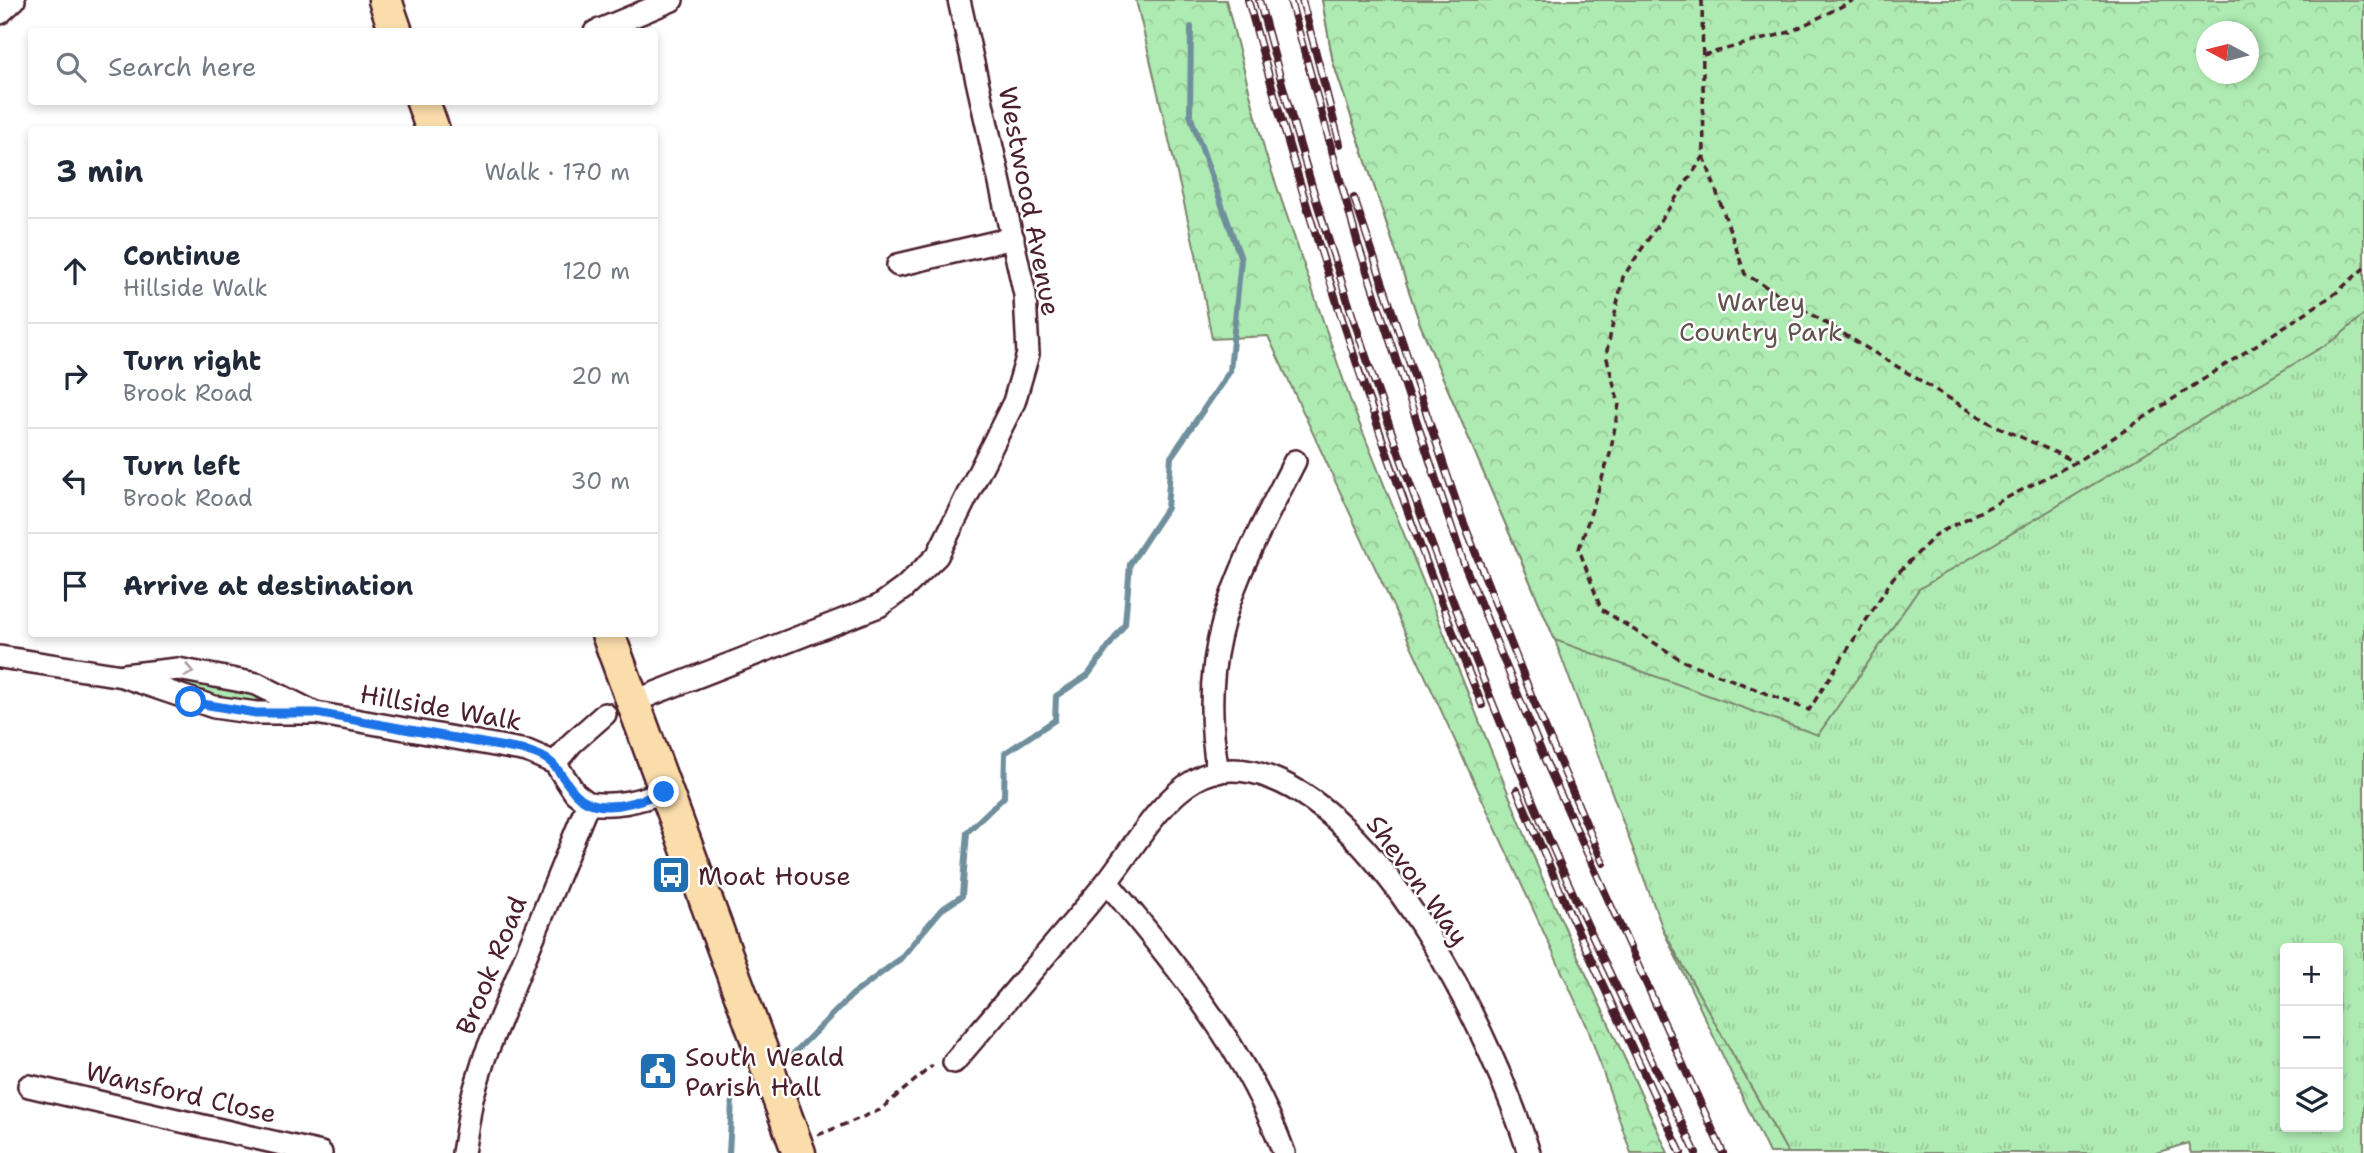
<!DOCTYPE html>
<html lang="en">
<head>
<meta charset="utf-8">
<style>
	body { margin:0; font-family:"Shantell Sans",sans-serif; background:#f6f6f7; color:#1f2937 }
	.controls { position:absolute; right:21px; bottom:21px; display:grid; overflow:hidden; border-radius:7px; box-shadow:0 4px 10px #0003 }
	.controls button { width:63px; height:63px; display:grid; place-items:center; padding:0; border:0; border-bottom:2px solid #e0e1e3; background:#fff; color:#1f2937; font:35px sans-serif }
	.compass { position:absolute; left:2196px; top:21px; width:63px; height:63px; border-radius:50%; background:#fff; box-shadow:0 4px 10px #0003; rotate:277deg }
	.stop { position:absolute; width:21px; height:21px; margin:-16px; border:5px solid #1a73e8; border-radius:50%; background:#fff }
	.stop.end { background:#1a73e8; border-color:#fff; box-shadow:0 2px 7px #0008 }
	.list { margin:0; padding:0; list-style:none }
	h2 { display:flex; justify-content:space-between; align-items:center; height:91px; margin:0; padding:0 28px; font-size:30px }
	h2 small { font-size:23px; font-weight:400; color:#747a83 }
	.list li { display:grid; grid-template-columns:46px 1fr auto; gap:21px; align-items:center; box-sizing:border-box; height:105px; padding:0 28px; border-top:2px solid #e0e1e3 }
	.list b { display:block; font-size:26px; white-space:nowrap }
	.list p { margin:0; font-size:23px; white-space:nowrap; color:#747a83 }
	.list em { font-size:23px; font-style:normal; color:#747a83 }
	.icon { flex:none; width:38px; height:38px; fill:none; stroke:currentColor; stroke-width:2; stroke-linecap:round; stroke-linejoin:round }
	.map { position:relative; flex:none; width:2364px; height:1153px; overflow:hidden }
	.search { position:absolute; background:#fff; box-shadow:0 4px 10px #0003; left:28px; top:28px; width:630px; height:77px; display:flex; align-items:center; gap:18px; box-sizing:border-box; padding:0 24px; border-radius:7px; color:#747a83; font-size:26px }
	.panel { position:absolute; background:#fff; box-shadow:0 4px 10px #0003; left:28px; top:126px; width:630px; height:511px; border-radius:7px }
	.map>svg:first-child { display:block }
	.grass { fill:url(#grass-tufts); stroke:#7c856e; stroke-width:2; fill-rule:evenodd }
	.forest { fill:url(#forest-crowns); stroke:#7c856e; stroke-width:2; fill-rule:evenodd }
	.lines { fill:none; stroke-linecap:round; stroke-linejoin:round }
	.stream { stroke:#708f9c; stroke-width:6 }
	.minor-casing { stroke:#4a1f2b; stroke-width:26 }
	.primary-casing { stroke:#4a1f2b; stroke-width:37 }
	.path { stroke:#4a1f2b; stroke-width:3.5; stroke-dasharray:7 5; stroke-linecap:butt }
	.minor { stroke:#fff; stroke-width:21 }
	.primary { stroke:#faddab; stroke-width:32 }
	.rail-casing { stroke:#4a1f2b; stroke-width:8 }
	.rail { stroke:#fff; stroke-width:5; stroke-dasharray:16; stroke-linecap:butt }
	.oneway { stroke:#ae9aa0 }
	.route { stroke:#1a73e8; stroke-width:9 }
	.labels { text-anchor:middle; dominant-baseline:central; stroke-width:5; stroke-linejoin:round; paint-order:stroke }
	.street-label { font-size:26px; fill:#4a1f2b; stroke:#fff }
	.park-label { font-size:26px; fill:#63524d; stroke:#fff }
	.poi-label { font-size:26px; fill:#4a1f2b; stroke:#fff; text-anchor:start }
</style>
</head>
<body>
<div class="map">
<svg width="2364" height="1153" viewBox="0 0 2364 1153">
	<defs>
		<pattern id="grass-tufts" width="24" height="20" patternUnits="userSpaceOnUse" patternTransform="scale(1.75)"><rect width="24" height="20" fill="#aeebb2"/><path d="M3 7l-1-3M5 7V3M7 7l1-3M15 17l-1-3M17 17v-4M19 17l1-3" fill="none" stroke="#97c999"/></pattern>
		<pattern id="forest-crowns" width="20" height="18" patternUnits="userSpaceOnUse" patternTransform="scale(1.75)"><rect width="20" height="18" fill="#aeebb2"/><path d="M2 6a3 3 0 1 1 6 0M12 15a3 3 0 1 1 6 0" fill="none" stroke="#97c999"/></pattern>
	</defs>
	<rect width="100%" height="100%" fill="#fff"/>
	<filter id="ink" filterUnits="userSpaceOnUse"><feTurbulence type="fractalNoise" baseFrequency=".0143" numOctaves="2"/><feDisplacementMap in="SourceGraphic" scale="14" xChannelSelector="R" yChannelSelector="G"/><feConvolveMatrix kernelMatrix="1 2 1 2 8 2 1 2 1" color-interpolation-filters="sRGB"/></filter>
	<g filter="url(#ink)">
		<g class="grass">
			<path d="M1322,0h1042v1153h-173l-3,-10 -32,10h-368l-124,-221 -109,-292 -135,-316 -87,-262zM2206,32h42v42h-42zM2285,948h53v179h-53z"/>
			<polygon points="150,676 232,685 258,696 257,703 229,703"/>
		</g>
		<g class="forest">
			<polygon points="1136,0 1226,0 1265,152 1352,405 1544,882 1668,1153 1631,1153 1587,1026 1268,336 1212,339 1196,254"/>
			<path d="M1322,0h1042v314l-27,24 -418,251 -101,146 -263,-95 -135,-316 -87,-262zM2206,32h42v42h-42z"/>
			<polygon points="1664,932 1788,1153 1769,1153"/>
		</g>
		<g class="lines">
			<g class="stream">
				<polyline points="789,1058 852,995 900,959 941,910 962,896 967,832 1004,797 1005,753 1055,720 1056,696 1088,675 1125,624 1130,564 1167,508 1171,457 1230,371 1241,259 1190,115 1191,27"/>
				<polyline points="729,1153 732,1101"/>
			</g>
			<g class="minor-casing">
				<g id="minor">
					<polyline points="0,13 14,0"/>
					<polyline points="595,32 672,0"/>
					<polyline points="898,265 1013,238"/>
					<polyline points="0,657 122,676 214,707 256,713 316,713 527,751 555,763"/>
					<polyline points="124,675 178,669 257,684 311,711"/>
					<polyline points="632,702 879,606 904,588 937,556 1014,402 1028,354 1025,295 959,0"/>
					<path d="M1218,772c-23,-129 21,-201 77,-311"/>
					<polyline points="588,803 575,793 555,763 572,743 605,714"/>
					<path d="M1107,882c70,85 139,166 177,271"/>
					<path d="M954,1062c50,-59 102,-118 151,-178 26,-32 54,-84 90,-104 23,-14 52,-12 76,-2 117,44 222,261 258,375"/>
					<polyline points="29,1086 321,1153"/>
					<path d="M463,1153l9,-55 13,-42 103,-253c28,4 50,-2 76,-11"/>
				</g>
			</g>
			<g class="primary-casing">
				<g id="primary">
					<polyline points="385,0 396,32"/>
					<polyline points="423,102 433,130"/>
					<polyline points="608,634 799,1153"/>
				</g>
			</g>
			<g class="path">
				<polyline points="1702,0 1704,156 1745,274 1990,423 2076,462"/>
				<polyline points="1703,55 1790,32 1854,0"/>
				<polyline points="1704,156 1623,277 1606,355 1619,404 1610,454 1579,549 1601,609 1683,661 1809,710 1893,578 1937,534 2076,462 2336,293 2364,268"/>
				<polyline points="818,1135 880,1110 933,1065"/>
			</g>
			<use href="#minor" class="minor"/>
			<use href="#primary" class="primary"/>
			<g class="rail-casing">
				<g id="rail">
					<path d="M1248,0c65,240 140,475 234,705"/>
					<path d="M1259,0c72,268 161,531 268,787 51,124 111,245 169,366"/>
					<polyline points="1290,0 1358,244 1464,564 1545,760 1723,1153"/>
					<polyline points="1302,0 1340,144"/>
					<polyline points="1354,198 1460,513 1532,697 1603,863"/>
					<polyline points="1517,790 1571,916 1681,1153"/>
				</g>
			</g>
			<use href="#rail" class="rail"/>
		</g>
		<defs><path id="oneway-chevron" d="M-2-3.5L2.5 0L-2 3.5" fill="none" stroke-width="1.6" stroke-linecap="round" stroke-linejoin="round" transform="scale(1.75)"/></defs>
		<use class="oneway" href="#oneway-chevron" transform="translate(189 671) rotate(10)"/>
	</g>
	<g class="lines" filter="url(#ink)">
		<path class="route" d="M191,702l65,11h60l211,38c32,9 29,21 48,42 23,25 64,8 89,-1"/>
	</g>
	<defs>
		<g id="bus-square" transform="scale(2.0125)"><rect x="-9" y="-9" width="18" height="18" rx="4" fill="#1f6fb2" stroke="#fff"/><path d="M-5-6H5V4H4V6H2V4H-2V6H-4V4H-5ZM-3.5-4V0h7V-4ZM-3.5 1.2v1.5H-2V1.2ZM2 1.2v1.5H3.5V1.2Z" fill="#fff"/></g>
		<g id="civic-square" transform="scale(2.0125)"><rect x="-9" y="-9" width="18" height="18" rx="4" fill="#1f6fb2" stroke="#fff"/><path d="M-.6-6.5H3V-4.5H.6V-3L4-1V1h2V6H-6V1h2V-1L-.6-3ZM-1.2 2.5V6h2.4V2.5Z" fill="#fff"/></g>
	</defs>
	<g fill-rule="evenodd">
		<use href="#bus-square" x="671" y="875"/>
		<use href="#civic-square" x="658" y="1071"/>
	</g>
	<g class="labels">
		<g class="street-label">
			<text transform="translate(1030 201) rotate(79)">Westwood Avenue</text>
			<text transform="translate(441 707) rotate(10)">Hillside Walk</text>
			<text transform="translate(1418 880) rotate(54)">Shevon Way</text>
			<text transform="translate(491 965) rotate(-68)">Brook Road</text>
			<text transform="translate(181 1092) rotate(13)">Wansford Close</text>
		</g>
		<g class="park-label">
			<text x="1761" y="301">Warley<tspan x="1761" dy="30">Country Park</tspan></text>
		</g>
		<g class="poi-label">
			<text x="698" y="875">Moat House</text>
			<text x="685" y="1056">South Weald<tspan x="685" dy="30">Parish Hall</tspan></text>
		</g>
	</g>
</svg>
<div class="controls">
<button>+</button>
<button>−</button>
<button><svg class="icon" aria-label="layers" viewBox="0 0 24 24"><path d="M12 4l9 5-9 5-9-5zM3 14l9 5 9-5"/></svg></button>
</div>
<svg class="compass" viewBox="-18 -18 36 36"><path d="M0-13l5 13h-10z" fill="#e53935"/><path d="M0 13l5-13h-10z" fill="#747a83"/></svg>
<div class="stop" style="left:191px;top:702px"></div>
<div class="stop end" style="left:664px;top:792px"></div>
<div class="search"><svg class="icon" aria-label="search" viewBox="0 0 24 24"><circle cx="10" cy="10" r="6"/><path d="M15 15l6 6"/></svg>Search here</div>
<section class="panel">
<h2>3 min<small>Walk · 170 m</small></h2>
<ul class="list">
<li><svg class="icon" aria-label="ahead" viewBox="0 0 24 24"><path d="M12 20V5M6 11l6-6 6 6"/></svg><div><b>Continue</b><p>Hillside Walk</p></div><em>120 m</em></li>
<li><svg class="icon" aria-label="right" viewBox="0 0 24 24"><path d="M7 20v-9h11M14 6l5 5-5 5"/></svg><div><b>Turn right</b><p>Brook Road</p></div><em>20 m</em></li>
<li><svg class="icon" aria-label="left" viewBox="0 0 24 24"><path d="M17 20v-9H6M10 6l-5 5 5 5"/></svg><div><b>Turn left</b><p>Brook Road</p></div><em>30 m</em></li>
<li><svg class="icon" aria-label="arrive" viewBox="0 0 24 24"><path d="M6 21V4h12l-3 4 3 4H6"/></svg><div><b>Arrive at destination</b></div></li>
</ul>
</section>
</div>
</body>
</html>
